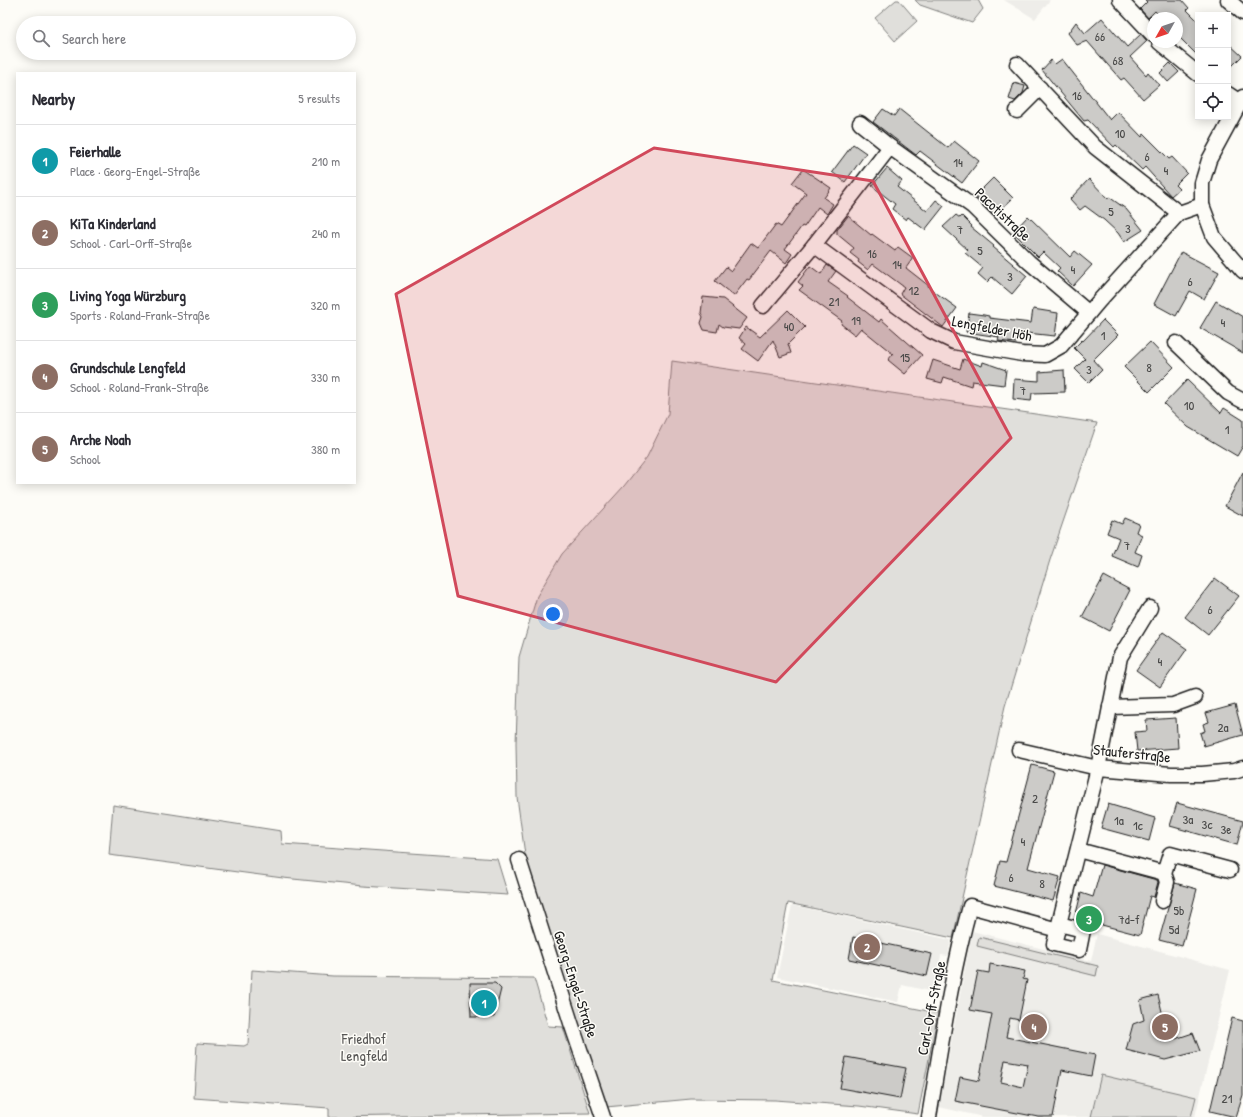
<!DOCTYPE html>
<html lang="en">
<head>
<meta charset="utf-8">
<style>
	body { margin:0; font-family:"Patrick Hand",sans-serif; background:#f7f7f7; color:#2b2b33 }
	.controls { position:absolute; right:12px; top:12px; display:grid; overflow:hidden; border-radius:0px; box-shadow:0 2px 10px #0003 }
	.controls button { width:36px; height:36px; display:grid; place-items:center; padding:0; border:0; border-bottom:1px solid #e1e1e2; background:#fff; color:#2b2b33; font:20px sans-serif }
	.compass { position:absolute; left:1147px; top:12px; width:36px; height:36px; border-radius:50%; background:#fff; box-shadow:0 2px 10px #0003; rotate:230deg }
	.you { position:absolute; left:553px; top:614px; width:14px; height:14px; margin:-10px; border:3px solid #fff; border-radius:50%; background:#1a73e8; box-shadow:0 0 0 6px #1a73e833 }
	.badge { display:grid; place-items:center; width:26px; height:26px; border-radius:50%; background:#d1495b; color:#fff; font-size:13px; font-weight:700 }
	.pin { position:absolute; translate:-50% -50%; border:2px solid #fff; box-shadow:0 1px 4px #0006 }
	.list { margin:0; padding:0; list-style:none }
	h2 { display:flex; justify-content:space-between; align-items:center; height:52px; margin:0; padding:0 16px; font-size:17px }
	h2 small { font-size:13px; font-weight:400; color:#7c7c81 }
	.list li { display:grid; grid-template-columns:26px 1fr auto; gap:12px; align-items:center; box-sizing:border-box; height:72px; padding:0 16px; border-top:1px solid #e1e1e2 }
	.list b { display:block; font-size:15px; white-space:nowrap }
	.list p { margin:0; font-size:13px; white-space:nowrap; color:#7c7c81 }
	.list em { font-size:13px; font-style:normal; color:#7c7c81 }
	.icon { flex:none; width:22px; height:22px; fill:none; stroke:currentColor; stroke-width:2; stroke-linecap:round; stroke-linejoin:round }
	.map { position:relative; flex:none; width:1243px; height:1117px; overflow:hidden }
	.search { position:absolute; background:#fff; box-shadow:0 2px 10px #0003; left:16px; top:16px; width:340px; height:44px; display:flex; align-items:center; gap:10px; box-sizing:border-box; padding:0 14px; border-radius:22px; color:#7c7c81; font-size:15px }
	.panel { position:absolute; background:#fff; box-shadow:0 2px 10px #0003; left:16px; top:72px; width:340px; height:412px; border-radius:0px }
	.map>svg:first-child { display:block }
	.built { fill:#eeede9 }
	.green { fill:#e0dfdb; stroke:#7e7e7c }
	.building { fill:#cccbc8; stroke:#1c1c1c; fill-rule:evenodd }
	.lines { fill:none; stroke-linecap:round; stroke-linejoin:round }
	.minor-casing { stroke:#1c1c1c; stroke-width:17 }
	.minor { stroke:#fdfcf7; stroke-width:14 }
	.marked { fill:#d1495b; fill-opacity:0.2; stroke:#d1495b; stroke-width:3; stroke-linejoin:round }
	.labels { text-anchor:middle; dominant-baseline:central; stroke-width:3; stroke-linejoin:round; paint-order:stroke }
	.number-label { font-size:13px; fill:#484847 }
	.street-label { font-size:15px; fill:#1c1c1c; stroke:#fdfcf7 }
	.park-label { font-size:15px; fill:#575655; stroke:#fdfcf7 }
</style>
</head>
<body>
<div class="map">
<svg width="1243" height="1117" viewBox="0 0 1243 1117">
	<rect width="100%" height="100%" fill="#fdfcf7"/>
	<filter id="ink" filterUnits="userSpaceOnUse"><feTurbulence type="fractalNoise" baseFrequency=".025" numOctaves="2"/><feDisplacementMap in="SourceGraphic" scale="8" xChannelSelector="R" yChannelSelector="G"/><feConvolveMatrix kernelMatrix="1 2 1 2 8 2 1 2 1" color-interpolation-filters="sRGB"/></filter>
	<g filter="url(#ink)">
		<g class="built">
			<polygon points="1004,0 1050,0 1035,19"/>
			<polygon points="792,905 951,940 948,956 941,955 934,992 902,985 898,1002 777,977"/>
			<polygon points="972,931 1091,961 1097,934 1230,970 1195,1117 983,1117 939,1107"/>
		</g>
		<g class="green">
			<polygon points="896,0 899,0 917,21 895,41 875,18"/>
			<polygon points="915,0 978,0 983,9 972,23 920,5"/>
			<polygon points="672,361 1097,423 1050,560 1005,706 953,938 788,903 773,980 938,1013 918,1114 859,1106 775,1100 691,1099 606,1107 598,1084 526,862 517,797 516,743 519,657 537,596 562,554 624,486 647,457 668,414"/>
			<polygon points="113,805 281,831 282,844 497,859 508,895 363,886 283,878 109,855"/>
			<polygon points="979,937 1098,966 1096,976 977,946"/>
			<polygon points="252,970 333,976 534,978 548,1026 563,1027 590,1113 329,1117 329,1108 194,1098 197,1043 244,1046 248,1044"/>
			<polygon points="1101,1075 1196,1097 1191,1117 1091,1117"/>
		</g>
		<g class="building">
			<polygon points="1145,0 1182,0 1189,8 1187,10 1198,21 1198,56 1177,35 1177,18 1162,18 1155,11 1148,18 1140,9 1147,2"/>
			<polygon points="1102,18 1127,47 1141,34 1147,41 1130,57 1146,75 1148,72 1159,85 1143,99 1124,78 1121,80 1087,41 1077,45 1068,33 1076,22 1085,33"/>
			<polygon points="1228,43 1242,56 1228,70"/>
			<polygon points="1062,59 1110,120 1118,112 1142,137 1144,134 1169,159 1172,157 1187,173 1175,185 1179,189 1171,196 1145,167 1142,170 1116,145 1114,147 1088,120 1084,121 1042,70 1051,60 1055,64"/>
			<polygon points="1170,63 1179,72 1168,82 1160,73"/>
			<polygon points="1014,83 1025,86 1023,93 1015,101 1009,99"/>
			<polygon points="883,109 894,116 899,109 948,148 954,141 979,161 962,183 920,151 916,155 873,122"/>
			<polygon points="853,144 866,153 845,182 832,172"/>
			<polygon points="887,168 902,181 897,187 927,211 936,200 944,206 925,230 908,217 906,220 892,209 895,204 872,186"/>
			<polygon points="803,169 831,188 824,198 833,204 827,214 818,207 804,227 802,226 785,249 792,254 786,263 771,251 749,280 747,279 734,296 715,281 726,267 731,271 751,243 758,248 776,224 781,227 806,193 792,183"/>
			<polygon points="993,178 1013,198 994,216 975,196"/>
			<polygon points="1089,179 1108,199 1109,197 1126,209 1143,230 1124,242 1118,233 1104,220 1085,206 1080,210 1070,199"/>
			<polygon points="956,215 960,218 962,216 972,226 971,227 994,246 993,247 1027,276 1012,294 992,277 987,282 978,274 983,268 965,253 968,250 943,227"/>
			<polygon points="848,216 871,235 872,234 895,251 898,247 913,258 906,268 929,286 928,287 957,308 943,327 900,294 904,287 873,264 868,270 858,262 859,260 850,253 854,248 837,234 837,230"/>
			<polygon points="1028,216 1070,257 1075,251 1092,265 1073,286 1057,271 1060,268 1043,252 1038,257 1013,232"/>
			<polygon points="1181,252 1219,272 1204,299 1190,291 1176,316 1154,304"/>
			<polygon points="827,265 836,271 828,282 848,296 847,297 879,322 881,319 922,355 905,374 888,360 893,354 861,328 855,335 841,324 842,321 799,290 803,286 798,282 810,266 821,274"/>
			<polygon points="703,297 723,299 747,318 739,329 723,327 719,324 717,332 704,330 701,323 703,317 701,313"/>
			<polygon points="1216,301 1243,317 1243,353 1200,328"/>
			<polygon points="1033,309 1058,313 1055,336 1017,332 1016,343 998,341 999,337 966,332 969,313 984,315 989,316 989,318 1031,323"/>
			<polygon points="788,310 805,327 788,344 791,353 780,357 773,340 758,361 742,349 746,344 739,338 746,327 760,337"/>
			<polygon points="1103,320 1118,335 1093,360 1102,370 1089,383 1075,369 1085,359 1074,348 1082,340 1083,341"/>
			<polygon points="1150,342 1174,367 1149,392 1124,367"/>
			<polygon points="963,359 982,366 983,362 1006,370 1004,385 972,381 971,386 944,377 942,383 927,379 933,360 960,369"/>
			<polygon points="1064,370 1065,392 1032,393 1031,401 1013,399 1014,379 1039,381 1039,372"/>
			<polygon points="1187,380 1221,413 1224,408 1243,420 1243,446 1237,456 1188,427 1164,404"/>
			<polygon points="1243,472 1243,516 1225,506"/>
			<polygon points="1125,518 1139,524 1136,532 1142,535 1135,552 1142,555 1138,567 1112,556 1119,538 1107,533 1112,520 1122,524"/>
			<polygon points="1104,576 1130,590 1109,631 1082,617"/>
			<polygon points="1215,578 1239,596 1208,635 1185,617"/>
			<polygon points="1163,632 1187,649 1160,687 1136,670"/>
			<polygon points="1235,705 1243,735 1204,746 1200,733 1205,731 1203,724 1209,722 1206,713"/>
			<polygon points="1176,718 1178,748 1137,751 1135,732 1147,731 1146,720"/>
			<polygon points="1032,765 1054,771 1028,868 1060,877 1053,901 994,886 1000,861 1006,862"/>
			<polygon points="1177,803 1243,821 1237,845 1170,826"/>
			<polygon points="1108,804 1155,818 1149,841 1101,828"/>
			<polygon points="1102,865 1157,880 1158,882 1154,897 1150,896 1140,935 1075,918 1081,893 1093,897"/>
			<polygon points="1175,883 1197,889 1182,946 1159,940"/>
			<polygon points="853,937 932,954 927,976 849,959"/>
			<path d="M990,964l35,7 -2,8 4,1 -8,40 -9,-2 -4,19 89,18 -4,21 -29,-6 -9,47h-15l-83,-16 5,-24 19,4 13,-67 -22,-4 8,-39 11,2zM1005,1060l23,4 -5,23 -22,-5z"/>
			<polygon points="470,983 495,983 501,989 494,1017 471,1017"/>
			<polygon points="1158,995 1165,1024 1168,1023 1175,1039 1193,1033 1200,1051 1165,1060 1126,1050 1133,1024 1144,1020 1140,1000"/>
			<polygon points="1232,1018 1243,1021 1243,1095 1236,1117 1210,1111"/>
			<polygon points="846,1057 906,1068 900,1099 840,1088"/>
		</g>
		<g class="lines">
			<g class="minor-casing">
				<g id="minor">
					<polyline points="1120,0 1153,35"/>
					<polyline points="1228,0 1243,13"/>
					<polyline points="1159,42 1198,74"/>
					<polyline points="1017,64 1095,147 1179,213"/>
					<polyline points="1228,94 1243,104"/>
					<polyline points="1243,97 1209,160 1202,183 1202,205 1214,237 1243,271"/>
					<polyline points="1017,111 1040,88"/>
					<polyline points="860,123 890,147 972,206 1029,262 1089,313"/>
					<polyline points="814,245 931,331 954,342 1022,354 1045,355 1061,346 1099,301 1179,213 1202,205"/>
					<polyline points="763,306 814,245 890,147"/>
					<polyline points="1176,343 1228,393 1243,401"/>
					<polyline points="1110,707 1173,705 1195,697"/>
					<polyline points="1019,750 1098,768 1171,774 1202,774 1234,771 1243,768"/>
					<polyline points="1078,850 1164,873 1170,854 1230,870"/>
					<polyline points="519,860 571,1023 603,1117"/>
					<polyline points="1162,901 1167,882 1164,873"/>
					<polyline points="1059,924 1083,930 1079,950 1054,944 1098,768 1120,657 1150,608"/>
					<path d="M929,1117c12,-71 22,-142 41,-211l88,24"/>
				</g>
			</g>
			<use href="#minor" class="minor"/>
		</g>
	</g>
	<path class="marked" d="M654,148l219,33 138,257 -235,244 -318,-86 -62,-302z"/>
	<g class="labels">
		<g class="number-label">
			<text x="1100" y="36">66</text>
			<text x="1118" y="60">68</text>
			<text x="1077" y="95">16</text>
			<text x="1120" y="133">10</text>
			<text x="1147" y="156">6</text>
			<text x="958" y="162">14</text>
			<text x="1166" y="170">4</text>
			<text x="1111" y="211">5</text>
			<text x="1128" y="228">3</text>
			<text x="960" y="229">7</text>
			<text x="980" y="250">5</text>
			<text x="872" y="253">16</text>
			<text x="897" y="264">14</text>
			<text x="1073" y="269">4</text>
			<text x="1010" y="276">3</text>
			<text x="1190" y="281">6</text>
			<text x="914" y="290">12</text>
			<text x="834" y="301">21</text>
			<text x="856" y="320">19</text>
			<text x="1223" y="322">4</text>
			<text x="789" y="326">40</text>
			<text x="1103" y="335">1</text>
			<text x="905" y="357">15</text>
			<text x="1149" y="367">8</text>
			<text x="1089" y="369">3</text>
			<text x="1023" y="390">7</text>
			<text x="1189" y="405">10</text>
			<text x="1227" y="429">1</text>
			<text x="1127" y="545">7</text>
			<text x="1210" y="609">6</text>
			<text x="1160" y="661">4</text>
			<text x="1223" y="727">2a</text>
			<text x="1035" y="798">2</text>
			<text x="1188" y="819">3a</text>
			<text x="1119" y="820">1a</text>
			<text x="1207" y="824">3c</text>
			<text x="1138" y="825">1c</text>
			<text x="1226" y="829">3e</text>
			<text x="1023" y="841">4</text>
			<text x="1011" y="877">6</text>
			<text x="1042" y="883">8</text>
			<text x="1179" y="910">5b</text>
			<text x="1129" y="919">7d-f</text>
			<text x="1174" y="929">5d</text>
			<text x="1227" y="1098">21</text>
		</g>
		<g class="street-label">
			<text transform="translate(1003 214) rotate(43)">Pacotistraße</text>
			<text transform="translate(992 328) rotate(11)">Lengfelder Höh</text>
			<text transform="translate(1132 753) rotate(6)">Stauferstraße</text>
			<text transform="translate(576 984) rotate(72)">Georg-Engel-Straße</text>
			<text transform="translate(931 1008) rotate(-79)">Carl-Orff-Straße</text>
		</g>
		<g class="park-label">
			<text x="364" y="1038">Friedhof<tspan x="364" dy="17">Lengfeld</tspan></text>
		</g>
	</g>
</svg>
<div class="controls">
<button>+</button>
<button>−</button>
<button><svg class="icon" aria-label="locate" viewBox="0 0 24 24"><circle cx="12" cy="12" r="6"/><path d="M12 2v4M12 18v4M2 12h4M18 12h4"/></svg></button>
</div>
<svg class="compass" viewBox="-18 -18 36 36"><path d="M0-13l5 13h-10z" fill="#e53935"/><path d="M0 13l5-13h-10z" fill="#7c7c81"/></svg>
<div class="you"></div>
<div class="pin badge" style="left:484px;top:1003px;background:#0f9aa8">1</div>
<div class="pin badge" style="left:867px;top:947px;background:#8d6e63">2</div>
<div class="pin badge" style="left:1089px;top:919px;background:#2e9e5b">3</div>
<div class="pin badge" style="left:1034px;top:1027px;background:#8d6e63">4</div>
<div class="pin badge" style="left:1165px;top:1027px;background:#8d6e63">5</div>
<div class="search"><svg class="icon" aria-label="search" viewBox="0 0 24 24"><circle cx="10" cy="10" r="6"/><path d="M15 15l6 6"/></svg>Search here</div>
<section class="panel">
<h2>Nearby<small>5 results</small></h2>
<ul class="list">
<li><span class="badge" style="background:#0f9aa8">1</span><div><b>Feierhalle</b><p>Place · Georg-Engel-Straße</p></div><em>210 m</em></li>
<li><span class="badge" style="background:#8d6e63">2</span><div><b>KiTa Kinderland</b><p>School · Carl-Orff-Straße</p></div><em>240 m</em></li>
<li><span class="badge" style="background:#2e9e5b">3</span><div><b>Living Yoga Würzburg</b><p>Sports · Roland-Frank-Straße</p></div><em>320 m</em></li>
<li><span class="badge" style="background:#8d6e63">4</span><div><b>Grundschule Lengfeld</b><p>School · Roland-Frank-Straße</p></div><em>330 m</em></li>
<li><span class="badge" style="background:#8d6e63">5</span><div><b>Arche Noah</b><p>School</p></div><em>380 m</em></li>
</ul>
</section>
</div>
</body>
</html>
